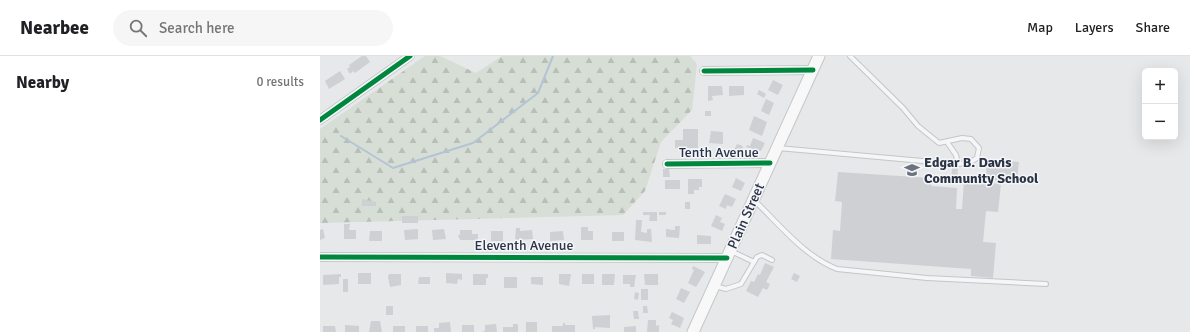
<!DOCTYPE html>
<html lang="en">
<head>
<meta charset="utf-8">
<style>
	body { margin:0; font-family:Signika,sans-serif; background:#f6f6f6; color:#202124 }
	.controls { position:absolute; right:12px; top:12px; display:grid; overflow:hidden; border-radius:6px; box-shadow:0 4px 16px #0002 }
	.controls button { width:36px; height:36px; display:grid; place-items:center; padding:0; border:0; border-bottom:1px solid #e0e0e0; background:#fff; color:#202124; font:20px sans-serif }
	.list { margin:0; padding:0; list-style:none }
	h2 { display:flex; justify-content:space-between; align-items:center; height:52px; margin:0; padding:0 16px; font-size:17px }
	h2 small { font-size:13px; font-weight:400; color:#757577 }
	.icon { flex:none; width:22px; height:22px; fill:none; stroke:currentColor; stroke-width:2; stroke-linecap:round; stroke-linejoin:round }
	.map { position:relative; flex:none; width:870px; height:276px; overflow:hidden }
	header { display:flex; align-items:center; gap:24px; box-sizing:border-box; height:56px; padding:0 20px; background:#fff; border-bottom:1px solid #e0e0e0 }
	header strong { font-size:19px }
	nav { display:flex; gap:22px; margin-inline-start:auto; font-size:14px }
	.search { width:280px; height:36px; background:#f6f6f6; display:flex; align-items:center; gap:10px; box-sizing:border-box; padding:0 14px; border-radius:22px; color:#757577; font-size:15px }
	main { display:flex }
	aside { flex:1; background:#fff }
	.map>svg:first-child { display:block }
	.forest { fill:url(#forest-firs) }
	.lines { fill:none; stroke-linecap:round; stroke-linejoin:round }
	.stream { stroke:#b4c4d5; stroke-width:2 }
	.building { fill:#ced0d3 }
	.lane-casing { stroke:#c4c6c8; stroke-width:6 }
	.street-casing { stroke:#c4c6c8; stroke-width:10 }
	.secondary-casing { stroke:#c4c6c8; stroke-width:13 }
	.lane { stroke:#f5f6f7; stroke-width:4 }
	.street { stroke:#f5f6f7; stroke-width:8 }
	.secondary { stroke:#f8f8f8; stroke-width:11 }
	.cycleway-casing { stroke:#f4f6f9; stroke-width:8 }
	.cycleway { stroke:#00873e; stroke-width:5 }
	.labels { text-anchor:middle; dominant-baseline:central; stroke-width:3; stroke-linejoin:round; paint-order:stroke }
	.street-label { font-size:14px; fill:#2b3445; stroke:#f4f6f9 }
	.poi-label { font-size:14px; font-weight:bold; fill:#2b3445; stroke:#f4f6f9; text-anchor:start }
</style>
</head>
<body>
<header>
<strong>Nearbee</strong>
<div class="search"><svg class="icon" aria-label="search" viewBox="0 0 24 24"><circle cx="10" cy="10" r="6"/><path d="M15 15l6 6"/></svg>Search here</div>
<nav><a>Map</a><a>Layers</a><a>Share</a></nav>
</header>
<main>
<aside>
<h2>Nearby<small>0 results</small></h2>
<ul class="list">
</ul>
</aside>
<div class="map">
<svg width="870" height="276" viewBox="0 0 870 276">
	<defs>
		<pattern id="forest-firs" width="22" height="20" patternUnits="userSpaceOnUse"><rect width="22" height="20" fill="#d6ded6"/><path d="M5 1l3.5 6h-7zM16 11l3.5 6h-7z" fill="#b8bfb9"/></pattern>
	</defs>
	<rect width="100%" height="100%" fill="#e6e8ea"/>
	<polygon class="forest" points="105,0 120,0 156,17 182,0 370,0 377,8 372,54 341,86 325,135 303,159 0,167 0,73"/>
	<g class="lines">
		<polyline class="stream" points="21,80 73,112 153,87 218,37 233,0"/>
	</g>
	<g class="building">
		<polygon points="42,0 46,0 50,6 35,17 33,15 30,18 27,13 30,11 29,9"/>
		<polygon points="20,15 25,23 9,33 5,25"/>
		<polygon points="453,24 463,29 458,39 448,34"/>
		<polygon points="388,30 402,30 403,39 392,40 393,44 388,45"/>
		<polygon points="409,30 424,30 424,39 409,40"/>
		<polygon points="439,34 446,38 444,42 437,38"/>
		<polygon points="446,43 454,47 449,59 441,55"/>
		<rect x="385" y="55" width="6" height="5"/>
		<polygon points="434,60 447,66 442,80 429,74"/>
		<polygon points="363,73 378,73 378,92 355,92 355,84 363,84"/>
		<polygon points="391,75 403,76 403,88 389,87"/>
		<polygon points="433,82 445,87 441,95 426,91 427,89 430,90"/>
		<polygon points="417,88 423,90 421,97 414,94"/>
		<polygon points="667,103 699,106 697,123 685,122 685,117 680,117 680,125 661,123 661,126 681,128 678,156 666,155 663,186 676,187 673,222 651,220 651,213 511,203 513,174 520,175 522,146 515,145 518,116 611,122 611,130 637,132 636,153 642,153 644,125 658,126 659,119 666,119"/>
		<polygon points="632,112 638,112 637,126 631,125"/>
		<polygon points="343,113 349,113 350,121 343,121"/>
		<polygon points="416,122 425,127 421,135 412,131"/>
		<polygon points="368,123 382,123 382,131 379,131 379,134 374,134 374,138 368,138"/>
		<rect x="345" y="124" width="15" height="9"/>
		<polygon points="405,138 416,143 412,151 407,149 406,153 399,150"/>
		<polygon points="42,143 56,146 56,150 42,150"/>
		<rect x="365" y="146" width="5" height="7"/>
		<polygon points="323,156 337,156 337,165 329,165 330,159 323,159"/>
		<rect x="339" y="156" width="7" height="3"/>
		<polygon points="396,159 402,162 400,166 405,168 402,175 391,170"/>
		<rect x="82" y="160" width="16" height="7"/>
		<polygon points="316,164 322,164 321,176 327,177 327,173 331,173 332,186 315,184"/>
		<polygon points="24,168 30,168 29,174 36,174 36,183 24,183"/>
		<polygon points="355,170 360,170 359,182 346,181 346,173 355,174"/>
		<polygon points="261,171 268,171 268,175 273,175 273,184 261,184"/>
		<polygon points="196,172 200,172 200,175 212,174 213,183 195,184"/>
		<polygon points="3,173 5,182 0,184 0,174"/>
		<polygon points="98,173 98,183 85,184 84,174"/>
		<polygon points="124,173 126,183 113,184 112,174"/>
		<polygon points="140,174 152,174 152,178 158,178 158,184 140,184 138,179 140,179"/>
		<polygon points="50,175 62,175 62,185 49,185"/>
		<rect x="171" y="175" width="12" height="10"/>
		<polygon points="243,175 244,184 230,185 230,176"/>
		<rect x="292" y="176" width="12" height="9"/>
		<polygon points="377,179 391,180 391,188 377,188"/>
		<polygon points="445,207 454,211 446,226 450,228 447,234 443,232 438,241 426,235 431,225 434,226 438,218 440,219"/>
		<polygon points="373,210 385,216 376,231 368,227 374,214 372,213"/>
		<rect x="38" y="217" width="13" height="11"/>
		<polygon points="126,217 142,218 142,224 138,223 137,228 126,227"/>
		<polygon points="474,217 480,220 477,226 471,223"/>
		<polygon points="21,218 21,221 19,221 19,228 3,229 3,219"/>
		<polygon points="69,218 81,218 81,229 70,231 68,221"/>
		<polygon points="153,218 168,218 168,222 166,222 166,229 153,229"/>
		<polygon points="239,218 251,218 249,230 239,228"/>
		<rect x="262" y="218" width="12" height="10"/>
		<polygon points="282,218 295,218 294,229 282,229"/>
		<polygon points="324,218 338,218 338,229 325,229"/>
		<polygon points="303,219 316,219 314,231 310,231 310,228 303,228"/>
		<polygon points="99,221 110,221 110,228 98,228"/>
		<rect x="184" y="221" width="13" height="11"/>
		<polygon points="211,221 223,221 223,229 211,228"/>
		<rect x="23" y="223" width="5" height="13"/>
		<polygon points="361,232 370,236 364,247 356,243"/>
		<rect x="321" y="233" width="7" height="11"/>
		<polygon points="315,236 319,237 318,244 314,243"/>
		<rect x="66" y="250" width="7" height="9"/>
		<polygon points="323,250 327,250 328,257 323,257"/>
		<polygon points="313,255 318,255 319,263 314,263"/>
		<polygon points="352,256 364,262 360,272 351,268 353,264 349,262"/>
		<polygon points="290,259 290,272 275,271 275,273 273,273 272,260"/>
		<polygon points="328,264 336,264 336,270 339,269 339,276 327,276"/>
		<polygon points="51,265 60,265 62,276 49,276"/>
		<polygon points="130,266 131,276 114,276 114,272 119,272 119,267"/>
		<rect x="206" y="266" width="11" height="10"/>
		<polygon points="243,267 245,267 245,269 255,269 255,276 232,276 232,270 243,270"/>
		<polygon points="176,268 177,276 161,276 165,275 165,269"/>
		<polygon points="193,268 198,268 198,276 183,276 183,271 193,271"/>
		<polygon points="25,269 39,270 39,276 25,276"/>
		<rect x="142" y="269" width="12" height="7"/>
		<polygon points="3,270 15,270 16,276 3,276"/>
		<rect x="73" y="270" width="12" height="6"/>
		<rect x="96" y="270" width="12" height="6"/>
		<polygon points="316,270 316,276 304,276 304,271"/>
	</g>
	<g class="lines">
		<g class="lane-casing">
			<g id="lane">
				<polyline points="627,86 636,99 638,108"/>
				<polyline points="458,92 636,108 649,107 657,102 659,92 651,83 642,82 619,87 598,70 583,52 530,0"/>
				<path d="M434,144c25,24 50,56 83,69l90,9 119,6"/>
				<polyline points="411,195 434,206"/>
				<polyline points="395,230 406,233 421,228 437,201 442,199 452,204"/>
			</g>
		</g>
		<g class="street-casing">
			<g id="street">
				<polyline points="384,15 493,14"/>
				<polyline points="0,64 90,0"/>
				<polyline points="347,108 450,107"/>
				<polyline points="0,201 407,202"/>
			</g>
		</g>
		<g class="secondary-casing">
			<polyline id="secondary" points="373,276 499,0"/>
		</g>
		<use href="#lane" class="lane"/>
		<use href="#street" class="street"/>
		<use href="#secondary" class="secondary"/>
		<g class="cycleway-casing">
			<g id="cycleway">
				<polyline points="384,15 493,14"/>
				<polyline points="0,64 90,0"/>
				<polyline points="347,108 450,107"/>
				<polyline points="0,201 407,202"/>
			</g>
		</g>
		<use href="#cycleway" class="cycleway"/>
	</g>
	<defs>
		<g id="school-bare" transform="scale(1.2)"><path d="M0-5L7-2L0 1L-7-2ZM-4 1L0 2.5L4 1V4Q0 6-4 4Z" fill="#6c737f" stroke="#f4f6f9" stroke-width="2.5" paint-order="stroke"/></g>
	</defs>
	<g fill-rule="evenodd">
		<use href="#school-bare" x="592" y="114"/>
	</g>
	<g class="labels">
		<g class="street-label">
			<text x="399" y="96">Tenth Avenue</text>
			<text transform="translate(426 160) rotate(-66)">Plain Street</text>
			<text x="204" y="189">Eleventh Avenue</text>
		</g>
		<g class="poi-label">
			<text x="604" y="106">Edgar B. Davis<tspan x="604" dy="16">Community School</tspan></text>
		</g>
	</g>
</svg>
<div class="controls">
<button>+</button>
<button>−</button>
</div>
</div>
</main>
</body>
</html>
